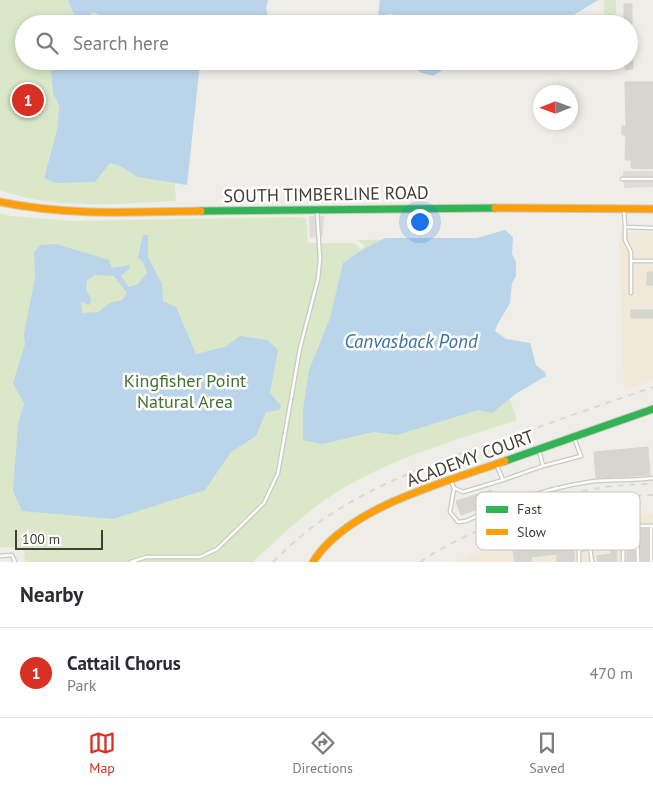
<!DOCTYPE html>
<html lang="en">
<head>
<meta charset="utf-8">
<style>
	body { margin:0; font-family:"PT Sans",sans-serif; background:#f2f2f3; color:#2b2b33 }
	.compass { position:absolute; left:533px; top:85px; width:45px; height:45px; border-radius:50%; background:#fff; box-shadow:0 2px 8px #0003; rotate:269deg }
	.scale { position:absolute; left:15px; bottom:12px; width:88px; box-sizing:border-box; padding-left:5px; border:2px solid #433e35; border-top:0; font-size:14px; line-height:18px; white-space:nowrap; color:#433e35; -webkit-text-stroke:4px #fff; paint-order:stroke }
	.you { position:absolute; left:419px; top:221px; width:18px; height:18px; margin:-12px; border:4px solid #fff; border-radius:50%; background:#1a73e8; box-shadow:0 0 0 8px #1a73e833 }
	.badge { display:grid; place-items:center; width:32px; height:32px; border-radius:50%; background:#d93025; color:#fff; font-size:16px; font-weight:700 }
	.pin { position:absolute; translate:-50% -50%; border:2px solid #fff; box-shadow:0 1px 5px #0006 }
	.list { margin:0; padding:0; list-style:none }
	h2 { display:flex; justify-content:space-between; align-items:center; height:65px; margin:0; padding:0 20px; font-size:21px }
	h2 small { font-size:16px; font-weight:400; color:#7c7c81 }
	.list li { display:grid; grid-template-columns:32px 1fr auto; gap:15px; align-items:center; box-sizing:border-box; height:90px; padding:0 20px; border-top:1px solid #e1e1e2 }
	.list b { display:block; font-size:19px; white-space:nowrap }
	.list p { margin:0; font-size:16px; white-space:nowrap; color:#7c7c81 }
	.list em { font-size:16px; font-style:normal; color:#7c7c81 }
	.icon { flex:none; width:28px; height:28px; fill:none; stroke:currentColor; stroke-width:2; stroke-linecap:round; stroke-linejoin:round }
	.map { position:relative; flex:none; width:653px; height:562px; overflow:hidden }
	.search { position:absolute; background:#fff; box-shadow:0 2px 8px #0003; left:15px; right:15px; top:15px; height:55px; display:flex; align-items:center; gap:12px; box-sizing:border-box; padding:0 18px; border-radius:28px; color:#7c7c81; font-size:19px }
	.sheet { height:155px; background:#fff }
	nav { display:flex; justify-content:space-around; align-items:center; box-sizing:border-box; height:70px; border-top:1px solid #e1e1e2; background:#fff; font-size:14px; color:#7c7c81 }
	nav a { display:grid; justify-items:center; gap:2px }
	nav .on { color:#d93025 }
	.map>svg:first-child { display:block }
	.commercial { fill:#f0e9da }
	.green { fill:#dae8c9 }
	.parking { fill:#dddcd7 }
	.water { fill:#bad4e9; fill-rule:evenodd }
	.building { fill:#d7d5d0; stroke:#d6d4cd }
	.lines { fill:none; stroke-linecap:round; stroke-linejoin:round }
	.lane-casing { stroke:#cac9c3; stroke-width:5 }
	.fast-casing { stroke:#cccabf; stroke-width:9 }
	.slow-casing { stroke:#cccabf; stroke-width:9 }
	.lane { stroke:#fcfcfb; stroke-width:2.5 }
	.fast { stroke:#30b455; stroke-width:7 }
	.slow { stroke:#ff9f0a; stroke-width:7 }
	.rail { stroke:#d8d8d7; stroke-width:2; stroke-dasharray:6 6; stroke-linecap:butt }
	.labels { text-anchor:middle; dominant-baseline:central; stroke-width:5; stroke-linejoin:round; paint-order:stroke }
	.street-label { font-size:18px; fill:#433e35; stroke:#fff }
	.park-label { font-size:18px; fill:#436f2d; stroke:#fff }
	.water-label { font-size:19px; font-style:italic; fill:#3772a6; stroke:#fff }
	.key { fill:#fff; stroke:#c7c5c2; stroke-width:1 }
	.key-label { font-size:14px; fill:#433e35 }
</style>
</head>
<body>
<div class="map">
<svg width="653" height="562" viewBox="0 0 653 562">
	<rect width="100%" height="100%" fill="#eeede7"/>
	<g class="commercial">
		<polygon points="619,232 653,232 653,380 624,390"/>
		<polygon points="628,513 653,513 653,562 456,562 509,538 602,515"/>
	</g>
	<g class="green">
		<path d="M0,0h68l8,20 17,-8 9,4 -2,8h-76v37h26l3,32 6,13 -2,24 -13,48 66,-15 10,3 18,11 37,6 1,18c-59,3 -120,9 -176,-11z"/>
		<rect x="604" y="0" width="12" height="24"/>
		<path d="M0,213l11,3 61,5 225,-4 9,1 2,25h46l7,6 4,-3 -8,-6 141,-1 -11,91 30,90c-60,20 -126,38 -180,72 -31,19 -57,45 -84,70h-228l-1,-11 -4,-3 -20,-1z"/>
	</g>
	<g class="parking">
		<polygon points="623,171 653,171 653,187 624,188"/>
		<polygon points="309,216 324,216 323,236 310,238"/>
	</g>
	<g class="water">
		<polygon points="68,0 268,0 266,7 269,24 100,24 102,16 93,12 86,19 76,20"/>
		<polygon points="380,0 598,0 559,24 401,24 392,14 378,16"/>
		<polygon points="50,61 202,61 200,63 187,185 138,177 120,166 110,163 95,182 56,183 44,178 57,130 59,106 53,93"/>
		<polygon points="412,61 458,61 433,76 419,72"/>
		<polygon points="505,230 513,237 512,254 516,262 516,276 512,283 510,303 497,325 495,331 506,339 530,343 536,365 545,372 546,376 517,393 492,413 478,410 397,435 374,432 322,444 303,440 303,410 309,370 330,318 343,263 362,250 385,238 477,238"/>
		<path d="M143,235h5v22l14,27 1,17 13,6 20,47 29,-7 15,-11 28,4 10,10 -8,43 11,13 -2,4 -13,2 -10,24 -25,16 -26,38 -92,29 -91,-8 -9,-20 5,-67 6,-20 -11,-21 12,-39 -1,-10 11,-56 -1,-26 6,-7 16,-1 53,16 3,8 17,-3 1,3 -9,8 8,11 9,-3 9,-11 -4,-11 -5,-5zM95,275l19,1 13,17 -5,7 -12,3 -12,9 -16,1 -1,-11 9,3 1,-6 -5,-10 1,-9z"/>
	</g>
	<g class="building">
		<rect x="624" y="4" width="8" height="20"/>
		<polygon points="625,61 633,61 633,69 625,70"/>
		<polygon points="625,82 653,82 653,168 648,169 631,168 631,160 625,160 626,135 622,135 622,126 626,126"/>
		<rect x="647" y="272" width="6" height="13"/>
		<rect x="631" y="310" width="22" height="8"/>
		<polygon points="648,447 650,475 596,478 594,452"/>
		<polygon points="491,490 495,503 461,515 456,501"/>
		<polygon points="604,520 605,529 616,528 617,562 598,562 597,556 611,554 609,537 574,542 574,562 557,562 557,554 531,557 532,562 515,562 512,544 557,537 556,529 577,529 576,525"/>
		<polygon points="629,529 634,529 635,562 627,562 627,532"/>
		<polygon points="640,529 648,529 648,562 641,562"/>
	</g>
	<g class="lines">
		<g class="lane-casing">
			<g id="lane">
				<polyline points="622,179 653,179"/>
				<polyline points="624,209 625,227 653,228"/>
				<polyline points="625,227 625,240 631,252 631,293"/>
				<polyline points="631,261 653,261"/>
				<polyline points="539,450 543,466 581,456 574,438"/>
				<polyline points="497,466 503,480 543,466"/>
				<polyline points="451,481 454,488 463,492 503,480"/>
				<path d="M454,488l-4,24 8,10 8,-1c40,-19 85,-34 129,-40 19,-2 39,0 58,-3"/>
				<polyline points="637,526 638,562"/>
				<polyline points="651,526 651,562"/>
				<polyline points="0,556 12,555 15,562"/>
				<polyline points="131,562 146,557 200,557 217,549 264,503 278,473 300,348 318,279 320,259 317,210"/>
				<polyline points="579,562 579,550 590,547 592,562"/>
				<polyline points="623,562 624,526 653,526"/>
			</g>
		</g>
		<g class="fast-casing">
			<g id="fast">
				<polyline points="201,211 495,208"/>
				<polyline points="505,461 653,409"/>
			</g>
		</g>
		<g class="slow-casing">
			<g id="slow">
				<path d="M0,202c67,14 133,10 201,9"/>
				<polyline points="495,208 653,209"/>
				<path d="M313,562c34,-55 133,-80 192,-101"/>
			</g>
		</g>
		<use href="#lane" class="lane"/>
		<use href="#fast" class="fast"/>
		<use href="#slow" class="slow"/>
		<g class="rail">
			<path d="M536,505c39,-15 76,-21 117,-21"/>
			<path d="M273,562c64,-66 141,-92 225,-121 52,-18 103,-36 155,-54"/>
			<path d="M420,562c68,-45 152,-66 233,-67"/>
		</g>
	</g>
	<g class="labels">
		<g class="street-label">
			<text transform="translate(326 194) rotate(-1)">SOUTH TIMBERLINE ROAD</text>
			<text transform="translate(470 458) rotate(-20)">ACADEMY COURT</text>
		</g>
		<g class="park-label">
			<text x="185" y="380">Kingfisher Point<tspan x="185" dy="21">Natural Area</tspan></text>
		</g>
		<g class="water-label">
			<text x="411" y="341">Canvasback Pond</text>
		</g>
	</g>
	<rect x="476" y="492" width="164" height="58" rx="8" class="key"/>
	<rect x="486" y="506" width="22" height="7" fill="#30b455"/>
	<rect x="486" y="529" width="22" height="6" fill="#ff9f0a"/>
	<g class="key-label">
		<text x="517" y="514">Fast</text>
		<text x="517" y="537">Slow</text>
	</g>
</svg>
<svg class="compass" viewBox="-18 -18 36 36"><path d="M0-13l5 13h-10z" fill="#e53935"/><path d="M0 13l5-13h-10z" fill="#7c7c81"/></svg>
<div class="scale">100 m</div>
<div class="you"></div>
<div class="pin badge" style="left:28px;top:100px">1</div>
<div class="search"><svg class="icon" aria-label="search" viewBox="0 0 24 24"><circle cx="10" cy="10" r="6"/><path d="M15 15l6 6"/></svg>Search here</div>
</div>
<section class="sheet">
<h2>Nearby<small></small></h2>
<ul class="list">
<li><span class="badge">1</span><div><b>Cattail Chorus</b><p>Park</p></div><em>470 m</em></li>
</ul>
</section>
<nav>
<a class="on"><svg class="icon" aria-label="map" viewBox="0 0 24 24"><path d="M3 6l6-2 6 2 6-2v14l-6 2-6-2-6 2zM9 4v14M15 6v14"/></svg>Map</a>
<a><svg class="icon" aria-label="directions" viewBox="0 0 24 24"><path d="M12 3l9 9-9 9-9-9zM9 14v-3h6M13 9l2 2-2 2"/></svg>Directions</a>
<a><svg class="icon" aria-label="saved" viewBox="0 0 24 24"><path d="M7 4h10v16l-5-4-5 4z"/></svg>Saved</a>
</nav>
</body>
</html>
